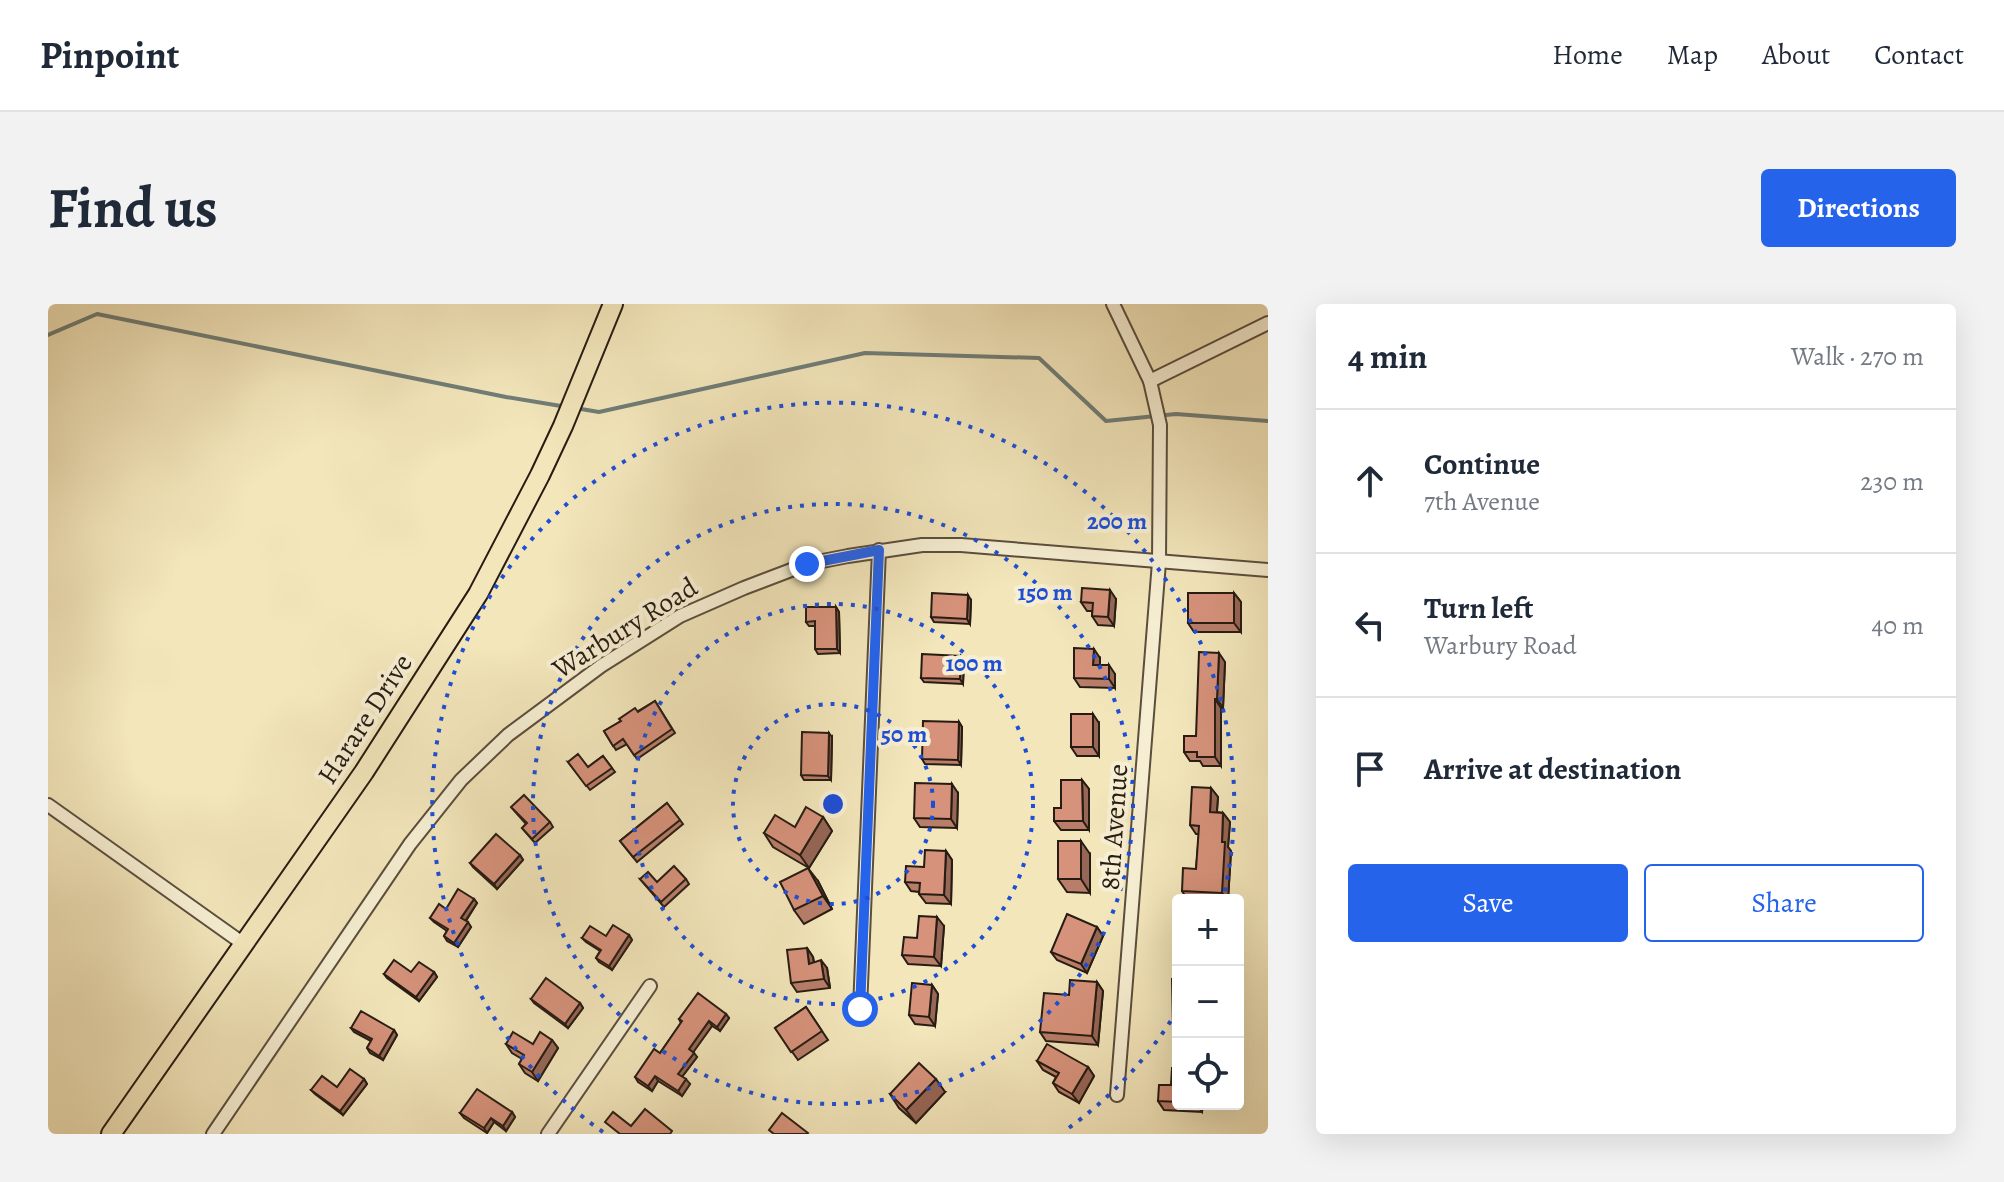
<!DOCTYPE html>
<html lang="en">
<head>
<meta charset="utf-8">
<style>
	body { margin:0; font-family:Alegreya,serif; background:#f2f2f3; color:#1f2937 }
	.controls { position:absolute; right:24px; bottom:24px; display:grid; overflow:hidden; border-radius:8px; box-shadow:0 8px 32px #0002 }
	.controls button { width:72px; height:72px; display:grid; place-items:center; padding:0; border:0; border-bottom:2px solid #e0e1e3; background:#fff; color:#1f2937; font:40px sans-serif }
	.stop { position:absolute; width:24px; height:24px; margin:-18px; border:6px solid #2563eb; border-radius:50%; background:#fff }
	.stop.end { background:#2563eb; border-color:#fff; box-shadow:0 2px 8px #0008 }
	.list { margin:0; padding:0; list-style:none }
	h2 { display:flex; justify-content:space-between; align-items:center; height:104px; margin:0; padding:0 32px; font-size:34px }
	h2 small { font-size:26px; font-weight:400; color:#747a83 }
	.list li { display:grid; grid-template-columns:52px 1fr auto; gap:24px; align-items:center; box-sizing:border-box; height:144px; padding:0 32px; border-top:2px solid #e0e1e3 }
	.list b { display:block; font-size:30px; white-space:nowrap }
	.list p { margin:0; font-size:26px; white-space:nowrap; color:#747a83 }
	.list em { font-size:26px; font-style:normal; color:#747a83 }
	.actions { display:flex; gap:16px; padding:24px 32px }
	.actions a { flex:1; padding:18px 0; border:2px solid #2563eb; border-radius:8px; text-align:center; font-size:28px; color:#2563eb }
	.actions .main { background:#2563eb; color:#fff }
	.icon { flex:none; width:44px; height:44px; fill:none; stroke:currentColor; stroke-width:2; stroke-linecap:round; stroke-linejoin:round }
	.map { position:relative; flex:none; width:1220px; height:830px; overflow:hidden; border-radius:8px }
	header { display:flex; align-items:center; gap:48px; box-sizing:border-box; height:112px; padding:0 40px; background:#fff; border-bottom:2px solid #e0e1e3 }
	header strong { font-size:38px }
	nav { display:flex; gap:44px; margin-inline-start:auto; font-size:28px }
	.intro { display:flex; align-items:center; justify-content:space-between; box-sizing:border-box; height:192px; padding:0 48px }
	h1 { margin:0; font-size:56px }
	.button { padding:20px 36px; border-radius:8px; background:#2563eb; color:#fff; font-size:28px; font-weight:700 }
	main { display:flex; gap:48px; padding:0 48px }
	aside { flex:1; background:#fff; border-radius:8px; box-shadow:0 8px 32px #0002 }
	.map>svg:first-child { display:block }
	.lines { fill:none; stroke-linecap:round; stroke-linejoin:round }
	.stream { stroke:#707d77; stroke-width:4 }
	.minor-casing { stroke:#5a4e3d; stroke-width:16 }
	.primary-casing { stroke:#271c13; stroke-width:22 }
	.minor { stroke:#f7efd3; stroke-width:12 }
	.primary { stroke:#f3e6bb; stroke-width:18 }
	.wall { fill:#b87e6a; stroke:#271c13; stroke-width:2 }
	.shaded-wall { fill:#966656; stroke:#271c13; stroke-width:2 }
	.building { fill:#d6927b; stroke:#271c13; stroke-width:2 }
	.route { stroke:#2563eb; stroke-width:10 }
	.ring { fill:none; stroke:#1d4ed8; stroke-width:4; stroke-dasharray:4 8 }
	.labels { text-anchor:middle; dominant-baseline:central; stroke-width:8; stroke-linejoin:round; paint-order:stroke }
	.street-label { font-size:28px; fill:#271c13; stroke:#f7efd3 }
	.centre { fill:#1d4ed8; stroke:#f7efd3; stroke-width:4 }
	.ring-label { font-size:24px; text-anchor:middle; font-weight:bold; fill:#1d4ed8; stroke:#f7efd3; stroke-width:8; stroke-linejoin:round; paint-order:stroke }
</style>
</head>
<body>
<header>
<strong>Pinpoint</strong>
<nav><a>Home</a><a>Map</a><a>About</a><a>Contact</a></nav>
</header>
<div class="intro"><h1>Find us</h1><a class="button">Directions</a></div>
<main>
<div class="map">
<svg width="1220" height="830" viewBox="0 0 1220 830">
	<rect width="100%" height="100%" fill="#f3e6bb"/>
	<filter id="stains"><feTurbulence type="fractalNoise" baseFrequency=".0025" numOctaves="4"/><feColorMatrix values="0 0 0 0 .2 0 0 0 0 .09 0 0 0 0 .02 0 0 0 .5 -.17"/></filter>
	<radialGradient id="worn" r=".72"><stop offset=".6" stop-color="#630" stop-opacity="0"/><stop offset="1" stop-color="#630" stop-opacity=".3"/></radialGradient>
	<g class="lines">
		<g class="stream">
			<polyline points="0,31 49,10 458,93 519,103"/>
			<polyline points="527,104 551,108 817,49 991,54 1058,117 1128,110 1220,117"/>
		</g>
		<g class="minor-casing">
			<g id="minor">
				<polyline points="1065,0 1102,77 1112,121 1111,258 1069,791"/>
				<polyline points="1102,77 1220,19"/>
				<polyline points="0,501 197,641"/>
				<polyline points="812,705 831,246"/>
				<polyline points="165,830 362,540 413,476 460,431 553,362 632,312 696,284 759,260 800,252 874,241 913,241 1220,266"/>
				<polyline points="500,830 602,682"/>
			</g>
		</g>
		<g class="primary-casing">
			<polyline id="primary" points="63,830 316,468 430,290 492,171 515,122 565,0"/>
		</g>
		<use href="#minor" class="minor"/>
		<use href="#primary" class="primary"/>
	</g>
	<g class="wall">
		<polygon points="1186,289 1193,298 1193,328 1146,328 1140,319"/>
		<polygon points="1068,295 1066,322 1050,321 1044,312 1044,307 1039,307 1033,298"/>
		<polygon points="923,296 922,320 886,318 883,313"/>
		<polygon points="788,303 791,308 792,349 770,350 767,345 767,322 761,322 758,318"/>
		<polygon points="1052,354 1052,361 1067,370 1067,384 1032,383 1026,374"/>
		<polygon points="916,356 915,380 876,378 873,374"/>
		<polygon points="1177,358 1175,404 1173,404 1173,462 1155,462 1152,457 1142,457 1136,448 1148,432"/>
		<polygon points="607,397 627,429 589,455 579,440 568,446 556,427"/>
		<polygon points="911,418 914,423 913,461 877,460 874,455"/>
		<polygon points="1051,419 1051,452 1029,452 1023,443"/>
		<polygon points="784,433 783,476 756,476 753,471"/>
		<polygon points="555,452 567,468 542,486 520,458 540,463"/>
		<polygon points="1034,476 1041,485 1041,526 1013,526 1006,517 1013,504"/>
		<polygon points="1163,484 1170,493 1169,508 1175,509 1182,518 1180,543 1183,547 1180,596 1140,596 1134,587 1148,565 1151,530 1148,530 1142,521"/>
		<polygon points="910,489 909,524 872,523 866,514"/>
		<polygon points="619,499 635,520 589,558 572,537"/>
		<polygon points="463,503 502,518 505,523 487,539 474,524 478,520"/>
		<polygon points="775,513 784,527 761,564 725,543 716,529 747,523"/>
		<polygon points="898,547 904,556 903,600 878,599 871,590 871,588 863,587 857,578"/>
		<polygon points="1042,550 1042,589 1019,588 1010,575"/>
		<polygon points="472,551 475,556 449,585 425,563 422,559"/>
		<polygon points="592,575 609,578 638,575 641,580 616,603"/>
		<polygon points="770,577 784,605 756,620 746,606"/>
		<polygon points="426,595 429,599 418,617 423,623 410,643 399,637 396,632 399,627 386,618 382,614 398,605"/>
		<polygon points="896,622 893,662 860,660 854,651 869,634"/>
		<polygon points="1049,623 1055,632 1039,669 1009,656 1003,648"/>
		<polygon points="581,631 584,636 564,666 551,658 548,654 552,647 538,638 534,634"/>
		<polygon points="759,644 765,653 766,658 779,664 782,684 749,688 743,679"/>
		<polygon points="363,668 386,668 389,673 371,697 339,674 336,670"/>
		<polygon points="1049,678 1055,687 1050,741 998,737 992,728 1021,691"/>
		<polygon points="884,681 890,690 887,722 867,720 861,711"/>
		<polygon points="483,695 532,699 535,704 520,724 486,699"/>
		<polygon points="758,703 780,736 750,756 727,724"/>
		<polygon points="678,710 681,714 672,727 664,722 645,748 649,753 634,773 642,780 634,792 610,777 604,787 590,778 587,773 612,749 633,719 631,715"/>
		<polygon points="303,724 346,726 349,731 335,756 322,749 319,744 323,737 306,728"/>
		<polygon points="504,736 510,744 490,777 477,769 471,760 474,755 464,749 458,740 485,740"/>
		<polygon points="989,757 1040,763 1046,772 1031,799 1011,788 1005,779 1008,773 995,766"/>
		<polygon points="1130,764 1130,800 1155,800 1154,808 1116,806 1110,797 1123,781"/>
		<polygon points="316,775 319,780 295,811 267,790 263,786 289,783"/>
		<polygon points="897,788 868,819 851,804 842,790"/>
		<polygon points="464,808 467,813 458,827 446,818 439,829 416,814 412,809"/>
	</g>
	<g class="shaded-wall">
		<polygon points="1062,286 1068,295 1066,322 1060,313"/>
		<polygon points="1186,289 1193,298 1193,328 1186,319"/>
		<polygon points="920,291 923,296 922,320 919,315"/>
		<polygon points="788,303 791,308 792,349 789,345"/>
		<polygon points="1046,345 1052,354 1052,370 1045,361"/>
		<polygon points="1171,349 1177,358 1175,404 1169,395"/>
		<polygon points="913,352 916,356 915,380 912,375"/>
		<polygon points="1061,361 1067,370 1067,384 1061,375"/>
		<polygon points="1167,395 1173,404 1173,462 1167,453"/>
		<polygon points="1045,410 1051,419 1051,452 1045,443"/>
		<polygon points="911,418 914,423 913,461 910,456"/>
		<polygon points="781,429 784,433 783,476 780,472"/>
		<polygon points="1034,476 1041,485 1041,526 1035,517"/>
		<polygon points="904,480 910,489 909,524 903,515"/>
		<polygon points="1163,484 1170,493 1168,517 1162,508"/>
		<polygon points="1175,509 1182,518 1180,543 1183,547 1180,596 1174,589 1174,538"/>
		<polygon points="775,513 784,527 761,564 752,551"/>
		<polygon points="1033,537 1042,550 1042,589 1033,575"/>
		<polygon points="898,547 904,556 903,600 896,591"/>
		<polygon points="472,551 475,556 449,585 446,580"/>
		<polygon points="760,564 770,577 784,605 775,592"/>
		<polygon points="426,595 429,599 416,619 413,614"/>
		<polygon points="889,613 896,622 893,662 886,653"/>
		<polygon points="420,618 423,623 410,643 406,639"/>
		<polygon points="1049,623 1055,632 1039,669 1033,660"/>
		<polygon points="581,631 584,636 564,666 561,662"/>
		<polygon points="759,644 765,653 767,669 761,660"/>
		<polygon points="773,656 779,664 782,684 776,675"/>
		<polygon points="386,668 389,673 371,697 368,693"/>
		<polygon points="1049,678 1055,687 1050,741 1044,732"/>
		<polygon points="884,681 890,690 887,722 881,713"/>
		<polygon points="532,699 535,704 520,724 517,720"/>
		<polygon points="678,710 681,714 672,727 669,723"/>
		<polygon points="661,717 664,722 644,750 641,745"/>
		<polygon points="346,726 349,731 335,756 331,752"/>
		<polygon points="504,736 510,744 490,777 484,768"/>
		<polygon points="646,749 649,753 633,774 630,770"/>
		<polygon points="1040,763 1046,772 1031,799 1024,790"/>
		<polygon points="607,772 610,777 604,787 600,782"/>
		<polygon points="316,775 319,780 295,811 292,807"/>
		<polygon points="638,775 642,780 634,792 630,787"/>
		<polygon points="888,775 897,788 868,819 858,806"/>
		<polygon points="1148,800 1155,800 1154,808"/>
		<polygon points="464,808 467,813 458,827 455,822"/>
		<polygon points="443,814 446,818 439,829 436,824"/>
	</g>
	<g class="building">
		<polygon points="1034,284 1062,286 1060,313 1044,312 1045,299 1033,298"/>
		<polygon points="884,289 920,291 919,315 883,313"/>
		<rect x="1140" y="289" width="46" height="30"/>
		<polygon points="758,303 788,303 789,345 767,345 767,317 758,318"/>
		<polygon points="1026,344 1046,345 1045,361 1061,361 1061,375 1026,374"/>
		<polygon points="1151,348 1171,349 1169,395 1167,395 1167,453 1149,453 1149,448 1136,448 1136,432 1148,432"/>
		<polygon points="874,350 913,352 912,375 873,374"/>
		<polygon points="607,397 624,425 586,451 575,435 565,442 556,427 573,417 571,415 587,404 590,408"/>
		<rect x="1023" y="410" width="22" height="33"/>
		<polygon points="875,417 911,418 910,456 874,455"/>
		<polygon points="754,428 781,429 780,472 753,471"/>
		<polygon points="530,450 540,463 555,452 564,464 538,482 520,458"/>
		<polygon points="1013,476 1034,476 1035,517 1006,517 1006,504 1013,504"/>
		<polygon points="867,479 904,480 903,515 866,514"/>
		<polygon points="1144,483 1163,484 1162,508 1175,509 1174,538 1177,538 1174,589 1134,587 1135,564 1148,565 1151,522 1142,521"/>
		<polygon points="476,491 502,518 484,535 474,524 479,519 463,503"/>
		<polygon points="619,499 632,516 585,553 572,537"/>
		<polygon points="758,503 775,513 752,551 716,529 727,511 747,523"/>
		<polygon points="448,530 472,551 446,580 422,559"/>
		<rect x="1010" y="537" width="23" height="38"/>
		<polygon points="877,546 898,547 896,591 871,590 872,579 857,578 858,562 876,563"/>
		<polygon points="626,562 638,575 613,598 592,575 600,568 609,578"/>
		<polygon points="760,564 775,592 746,606 732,578"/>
		<polygon points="410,585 426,595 413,614 420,618 406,639 396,632 400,625 382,614 391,600 398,605"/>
		<polygon points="1019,610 1049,623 1033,660 1003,648"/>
		<polygon points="871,612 889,613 886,653 854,651 856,633 869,634"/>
		<polygon points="565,621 581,631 561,662 548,654 553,646 534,634 542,622 558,632"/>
		<polygon points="759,644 761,660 773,656 776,675 743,679 739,646"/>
		<polygon points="346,656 363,668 371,658 386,668 368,693 336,670"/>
		<polygon points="498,674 532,699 517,720 483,695"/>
		<polygon points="1124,675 1130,675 1130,724 1125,724"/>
		<polygon points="1022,676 1049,678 1044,732 992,728 996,689 1021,691"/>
		<polygon points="864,679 884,681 881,713 861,711"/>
		<polygon points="650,689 678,710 669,723 661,717 641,745 646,749 630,770 638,775 630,787 607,772 600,782 587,773 606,745 612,749 634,717 631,715"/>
		<polygon points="758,703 774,727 743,748 727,724"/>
		<polygon points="313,707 346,726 331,752 319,744 324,735 303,724"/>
		<polygon points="465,728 485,740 492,728 504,736 484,768 471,760 476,751 458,740"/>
		<polygon points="999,740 1040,763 1024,790 1005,779 1011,769 989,757"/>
		<polygon points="871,759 888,775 858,806 842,790"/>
		<polygon points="1124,764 1130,764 1130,798 1110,797 1111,781 1123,781"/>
		<polygon points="302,765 316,775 292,807 263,786 274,772 289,783"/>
		<polygon points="429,785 464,808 455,822 443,814 436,824 412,809"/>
		<polygon points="597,805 624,827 622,830 572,830 557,818 565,808 583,822"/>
		<polygon points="734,809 760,829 759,830 726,830 721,826"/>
	</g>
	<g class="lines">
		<polyline class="route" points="759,260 831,246 812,705"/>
	</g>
	<g class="ring">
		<circle cx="785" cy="500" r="100"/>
		<circle cx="785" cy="500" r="200"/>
		<circle cx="785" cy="500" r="300"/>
		<path d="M1129 707A401 401 0 0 1 1015 828M555 828A401 401 0 1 1 1175 594"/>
	</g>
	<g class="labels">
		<g class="street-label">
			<text transform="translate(577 324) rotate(-32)">Warbury Road</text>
			<text transform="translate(317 415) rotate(-57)">Harare Drive</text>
			<text transform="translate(1066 523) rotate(-86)">8th Avenue</text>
		</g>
	</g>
	<circle cx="785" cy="500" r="12" class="centre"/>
	<g class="ring-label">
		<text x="1069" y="225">200 m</text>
		<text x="997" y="296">150 m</text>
		<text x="926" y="367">100 m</text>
		<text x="856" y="438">50 m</text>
	</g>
	<rect width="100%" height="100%" filter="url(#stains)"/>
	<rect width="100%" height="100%" fill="url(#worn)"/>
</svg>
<div class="controls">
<button>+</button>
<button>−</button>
<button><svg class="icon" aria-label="locate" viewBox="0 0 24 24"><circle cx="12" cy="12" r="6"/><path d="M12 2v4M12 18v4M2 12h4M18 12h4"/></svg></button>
</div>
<div class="stop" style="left:812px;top:705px"></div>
<div class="stop end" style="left:759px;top:260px"></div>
</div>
<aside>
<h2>4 min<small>Walk · 270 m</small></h2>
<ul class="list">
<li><svg class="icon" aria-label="ahead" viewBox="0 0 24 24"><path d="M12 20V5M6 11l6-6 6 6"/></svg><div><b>Continue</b><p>7th Avenue</p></div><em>230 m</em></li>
<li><svg class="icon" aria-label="left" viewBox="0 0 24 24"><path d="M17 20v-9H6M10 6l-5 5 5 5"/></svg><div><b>Turn left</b><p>Warbury Road</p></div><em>40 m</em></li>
<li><svg class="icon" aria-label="arrive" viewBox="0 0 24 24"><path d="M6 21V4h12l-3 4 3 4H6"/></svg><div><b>Arrive at destination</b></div></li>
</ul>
<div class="actions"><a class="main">Save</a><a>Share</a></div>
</aside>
</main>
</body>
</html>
